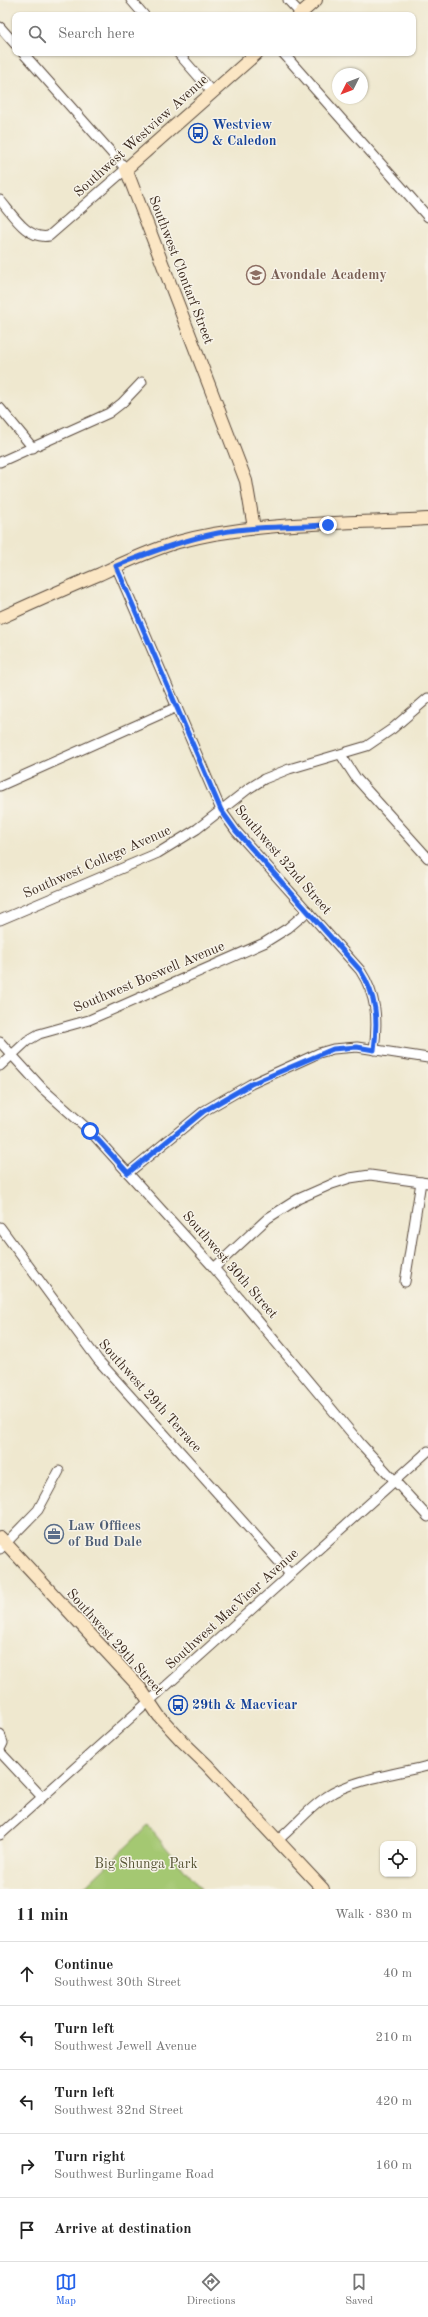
<!DOCTYPE html>
<html lang="en">
<head>
<meta charset="utf-8">
<style>
	body { margin:0; font-family:"Old Standard TT",serif; background:#f2f2f2; color:#222 }
	.controls { position:absolute; right:12px; bottom:12px; display:grid; overflow:hidden; border-radius:8px; box-shadow:0 1px 3px #0004 }
	.controls button { width:36px; height:36px; display:grid; place-items:center; padding:0; border:0; border-bottom:1px solid #e0e0e0; background:#fff; color:#222; font:20px sans-serif }
	.compass { position:absolute; left:332px; top:68px; width:36px; height:36px; border-radius:50%; background:#fff; box-shadow:0 1px 3px #0004; rotate:228deg }
	.stop { position:absolute; width:12px; height:12px; margin:-9px; border:3px solid #2563eb; border-radius:50%; background:#fff }
	.stop.end { background:#2563eb; border-color:#fff; box-shadow:0 1px 4px #0008 }
	.list { margin:0; padding:0; list-style:none }
	h2 { display:flex; justify-content:space-between; align-items:center; height:52px; margin:0; padding:0 16px; font-size:17px }
	h2 small { font-size:13px; font-weight:400; color:#767676 }
	.list li { display:grid; grid-template-columns:26px 1fr auto; gap:12px; align-items:center; box-sizing:border-box; height:64px; padding:0 16px; border-top:1px solid #e0e0e0 }
	.list b { display:block; font-size:15px; white-space:nowrap }
	.list p { margin:0; font-size:13px; white-space:nowrap; color:#767676 }
	.list em { font-size:13px; font-style:normal; color:#767676 }
	.icon { flex:none; width:22px; height:22px; fill:none; stroke:currentColor; stroke-width:2; stroke-linecap:round; stroke-linejoin:round }
	.map { position:relative; flex:none; width:428px; height:1889px; overflow:hidden }
	.search { position:absolute; background:#fff; box-shadow:0 1px 3px #0004; left:12px; right:12px; top:12px; height:44px; display:flex; align-items:center; gap:10px; box-sizing:border-box; padding:0 14px; border-radius:8px; color:#767676; font-size:15px }
	.sheet { height:372px; background:#fff }
	nav { display:flex; justify-content:space-around; align-items:center; box-sizing:border-box; height:56px; border-top:1px solid #e0e0e0; background:#fff; font-size:11px; color:#767676 }
	nav a { display:grid; justify-items:center; gap:2px }
	nav .on { color:#2563eb }
	.map>svg:first-child { display:block }
	.green { fill:#a4c872; stroke:#707948 }
	.lines { fill:none; stroke-linecap:round; stroke-linejoin:round }
	.street-casing { stroke:#564639; stroke-width:11 }
	.secondary-casing { stroke:#564639; stroke-width:14 }
	.street { stroke:#fff; stroke-width:9 }
	.secondary { stroke:#fbe6c4; stroke-width:12 }
	.route { stroke:#2563eb; stroke-width:5 }
	.labels { text-anchor:middle; dominant-baseline:central; stroke-width:3; stroke-linejoin:round; paint-order:stroke }
	.transit-label { font-size:14px; font-weight:bold; fill:#164399; stroke:#f7f3e8; text-anchor:start }
	.street-label { font-size:14px; fill:#3b2a1e; stroke:#f7f3e8 }
	.education-label { font-size:14px; font-weight:bold; fill:#785e54; stroke:#f7f3e8; text-anchor:start }
	.service-label { font-size:14px; font-weight:bold; fill:#4e5e75; stroke:#f7f3e8; text-anchor:start }
	.park-label { font-size:14px; fill:#555233; stroke:#f7f3e8 }
</style>
</head>
<body>
<div class="map">
<svg width="428" height="1889" viewBox="0 0 428 1889">
	<rect width="100%" height="100%" fill="#f7f3e8"/>
	<filter id="ink" filterUnits="userSpaceOnUse"><feTurbulence type="fractalNoise" baseFrequency=".025" numOctaves="2"/><feDisplacementMap in="SourceGraphic" scale="8" xChannelSelector="R" yChannelSelector="G"/><feConvolveMatrix kernelMatrix="1 2 1 2 8 2 1 2 1" color-interpolation-filters="sRGB"/></filter>
	<filter id="wash" filterUnits="userSpaceOnUse"><feTurbulence type="fractalNoise" baseFrequency=".012" numOctaves="4" result="noise"/><feDisplacementMap in="SourceGraphic" scale="16" xChannelSelector="R" yChannelSelector="G"/><feGaussianBlur stdDeviation="0.9" result="paint"/><feColorMatrix in="noise" values="0 0 0 0 0 0 0 0 0 0 0 0 0 0 0 0 0 1.4 0 .05"/><feComposite in="paint" operator="in"/></filter>
	<g filter="url(#wash)">
		<rect width="100%" height="100%" fill="#efe8cf"/>
		<polygon class="green" points="148,1826 201,1889 81,1889 87,1884"/>
	</g>
	<g filter="url(#ink)">
		<g class="lines">
			<g class="street-casing">
				<g id="street">
					<polyline points="131,0 144,15"/>
					<polyline points="288,0 301,14"/>
					<polyline points="0,27 15,44"/>
					<polyline points="178,53 212,92"/>
					<polyline points="283,53 428,217"/>
					<path d="M0,200c13,15 27,40 49,36l77,-67 -103,-116"/>
					<polyline points="0,408 33,448"/>
					<polyline points="0,462 109,413 122,403 142,382"/>
					<path d="M116,566l105,244 15,21 124,139c17,26 18,50 14,80"/>
					<polyline points="341,755 356,778 428,858"/>
					<polyline points="0,786 177,707"/>
					<polyline points="0,920 158,853 197,829 248,789 264,779 289,769 367,746 392,729 428,698"/>
					<polyline points="0,1042 43,1089 90,1131 214,1268 360,1443 428,1517"/>
					<polyline points="0,1066 27,1041 39,1034 89,1020 264,943 288,928 308,911"/>
					<polyline points="128,1173 204,1111 251,1084 319,1053 333,1049 357,1047 428,1058"/>
					<polyline points="0,1227 98,1360 290,1574"/>
					<polyline points="214,1268 268,1218 298,1199 332,1184 350,1178 370,1175 428,1183"/>
					<polyline points="405,1282 421,1182"/>
					<polyline points="0,1549 38,1510 59,1471"/>
					<polyline points="0,1734 3,1743 0,1749"/>
					<polyline points="0,1752 42,1797"/>
					<polyline points="0,1835 428,1451"/>
					<path d="M278,1840c16,-13 31,-32 48,-43 24,-17 73,-24 102,-31"/>
				</g>
			</g>
			<g class="secondary-casing">
				<g id="secondary">
					<polyline points="299,15 316,0"/>
					<polyline points="254,528 246,481 126,169 257,53"/>
					<path d="M0,618c33,-15 66,-30 100,-44 25,-12 51,-24 78,-32 77,-21 170,-18 250,-23"/>
					<polyline points="0,1537 140,1688 159,1716 182,1741 207,1765 323,1889"/>
				</g>
			</g>
			<use href="#street" class="street"/>
			<use href="#secondary" class="secondary"/>
		</g>
	</g>
	<g class="lines" filter="url(#ink)">
		<path class="route" d="M90,1131l38,42 76,-62 47,-27 82,-35 24,-2 17,3c4,-30 3,-54 -14,-80l-124,-139 -15,-21 -105,-244c34,-14 67,-26 102,-33 36,-7 74,-6 110,-8"/>
	</g>
	<defs>
		<g id="bus-ring" transform="scale(1)"><circle r="9.5" fill="#f7f3e8" stroke="#1a4fb4" stroke-width="1.5"/><path d="M-5-6H5V4H4V6H2V4H-2V6H-4V4H-5ZM-3.5-4V0h7V-4ZM-3.5 1.2v1.5H-2V1.2ZM2 1.2v1.5H3.5V1.2Z" fill="#1a4fb4"/></g>
		<g id="school-ring" transform="scale(1)"><circle r="9.5" fill="#f7f3e8" stroke="#8d6e63" stroke-width="1.5"/><path d="M0-5L7-2L0 1L-7-2ZM-4 1L0 2.5L4 1V4Q0 6-4 4Z" fill="#8d6e63"/></g>
		<g id="office-ring" transform="scale(1)"><circle r="9.5" fill="#f7f3e8" stroke="#5c6f8a" stroke-width="1.5"/><path d="M-6-3h4V-5.5h4V-3h4V5H-6ZM-1-4.5V-3h2v-1.5ZM-6 0V1H6V0Z" fill="#5c6f8a"/></g>
	</defs>
	<g fill-rule="evenodd">
		<use href="#bus-ring" x="198" y="133"/>
		<use href="#school-ring" x="256" y="275"/>
		<use href="#office-ring" x="54" y="1534"/>
		<use href="#bus-ring" x="178" y="1705"/>
	</g>
	<g class="labels">
		<g class="transit-label">
			<text x="212" y="125">Westview<tspan x="212" dy="16">&amp; Caledon</tspan></text>
			<text x="192" y="1705">29th &amp; Macvicar</text>
		</g>
		<g class="street-label">
			<text transform="translate(141 136) rotate(-42)">Southwest Westview Avenue</text>
			<text transform="translate(181 270) rotate(69)">Southwest Clontarf Street</text>
			<text transform="translate(283 860) rotate(49)">Southwest 32nd Street</text>
			<text transform="translate(97 862) rotate(-24)">Southwest College Avenue</text>
			<text transform="translate(149 977) rotate(-23)">Southwest Boswell Avenue</text>
			<text transform="translate(230 1265) rotate(49)">Southwest 30th Street</text>
			<text transform="translate(150 1396) rotate(48)">Southwest 29th Terrace</text>
			<text transform="translate(232 1609) rotate(-42)">Southwest MacVicar Avenue</text>
			<text transform="translate(115 1642) rotate(48)">Southwest 29th Street</text>
		</g>
		<g class="education-label">
			<text x="270" y="275">Avondale Academy</text>
		</g>
		<g class="service-label">
			<text x="68" y="1526">Law Offices<tspan x="68" dy="16">of Bud Dale</tspan></text>
		</g>
		<g class="park-label">
			<text x="146" y="1864">Big Shunga Park</text>
		</g>
	</g>
</svg>
<div class="controls">
<button><svg class="icon" aria-label="locate" viewBox="0 0 24 24"><circle cx="12" cy="12" r="6"/><path d="M12 2v4M12 18v4M2 12h4M18 12h4"/></svg></button>
</div>
<svg class="compass" viewBox="-18 -18 36 36"><path d="M0-13l5 13h-10z" fill="#e53935"/><path d="M0 13l5-13h-10z" fill="#767676"/></svg>
<div class="stop" style="left:90px;top:1131px"></div>
<div class="stop end" style="left:328px;top:525px"></div>
<div class="search"><svg class="icon" aria-label="search" viewBox="0 0 24 24"><circle cx="10" cy="10" r="6"/><path d="M15 15l6 6"/></svg>Search here</div>
</div>
<section class="sheet">
<h2>11 min<small>Walk · 830 m</small></h2>
<ul class="list">
<li><svg class="icon" aria-label="ahead" viewBox="0 0 24 24"><path d="M12 20V5M6 11l6-6 6 6"/></svg><div><b>Continue</b><p>Southwest 30th Street</p></div><em>40 m</em></li>
<li><svg class="icon" aria-label="left" viewBox="0 0 24 24"><path d="M17 20v-9H6M10 6l-5 5 5 5"/></svg><div><b>Turn left</b><p>Southwest Jewell Avenue</p></div><em>210 m</em></li>
<li><svg class="icon" aria-label="left" viewBox="0 0 24 24"><path d="M17 20v-9H6M10 6l-5 5 5 5"/></svg><div><b>Turn left</b><p>Southwest 32nd Street</p></div><em>420 m</em></li>
<li><svg class="icon" aria-label="right" viewBox="0 0 24 24"><path d="M7 20v-9h11M14 6l5 5-5 5"/></svg><div><b>Turn right</b><p>Southwest Burlingame Road</p></div><em>160 m</em></li>
<li><svg class="icon" aria-label="arrive" viewBox="0 0 24 24"><path d="M6 21V4h12l-3 4 3 4H6"/></svg><div><b>Arrive at destination</b></div></li>
</ul>
</section>
<nav>
<a class="on"><svg class="icon" aria-label="map" viewBox="0 0 24 24"><path d="M3 6l6-2 6 2 6-2v14l-6 2-6-2-6 2zM9 4v14M15 6v14"/></svg>Map</a>
<a><svg class="icon" aria-label="directions" viewBox="0 0 24 24"><path d="M12 3l9 9-9 9-9-9zM9 14v-3h6M13 9l2 2-2 2"/></svg>Directions</a>
<a><svg class="icon" aria-label="saved" viewBox="0 0 24 24"><path d="M7 4h10v16l-5-4-5 4z"/></svg>Saved</a>
</nav>
</body>
</html>
